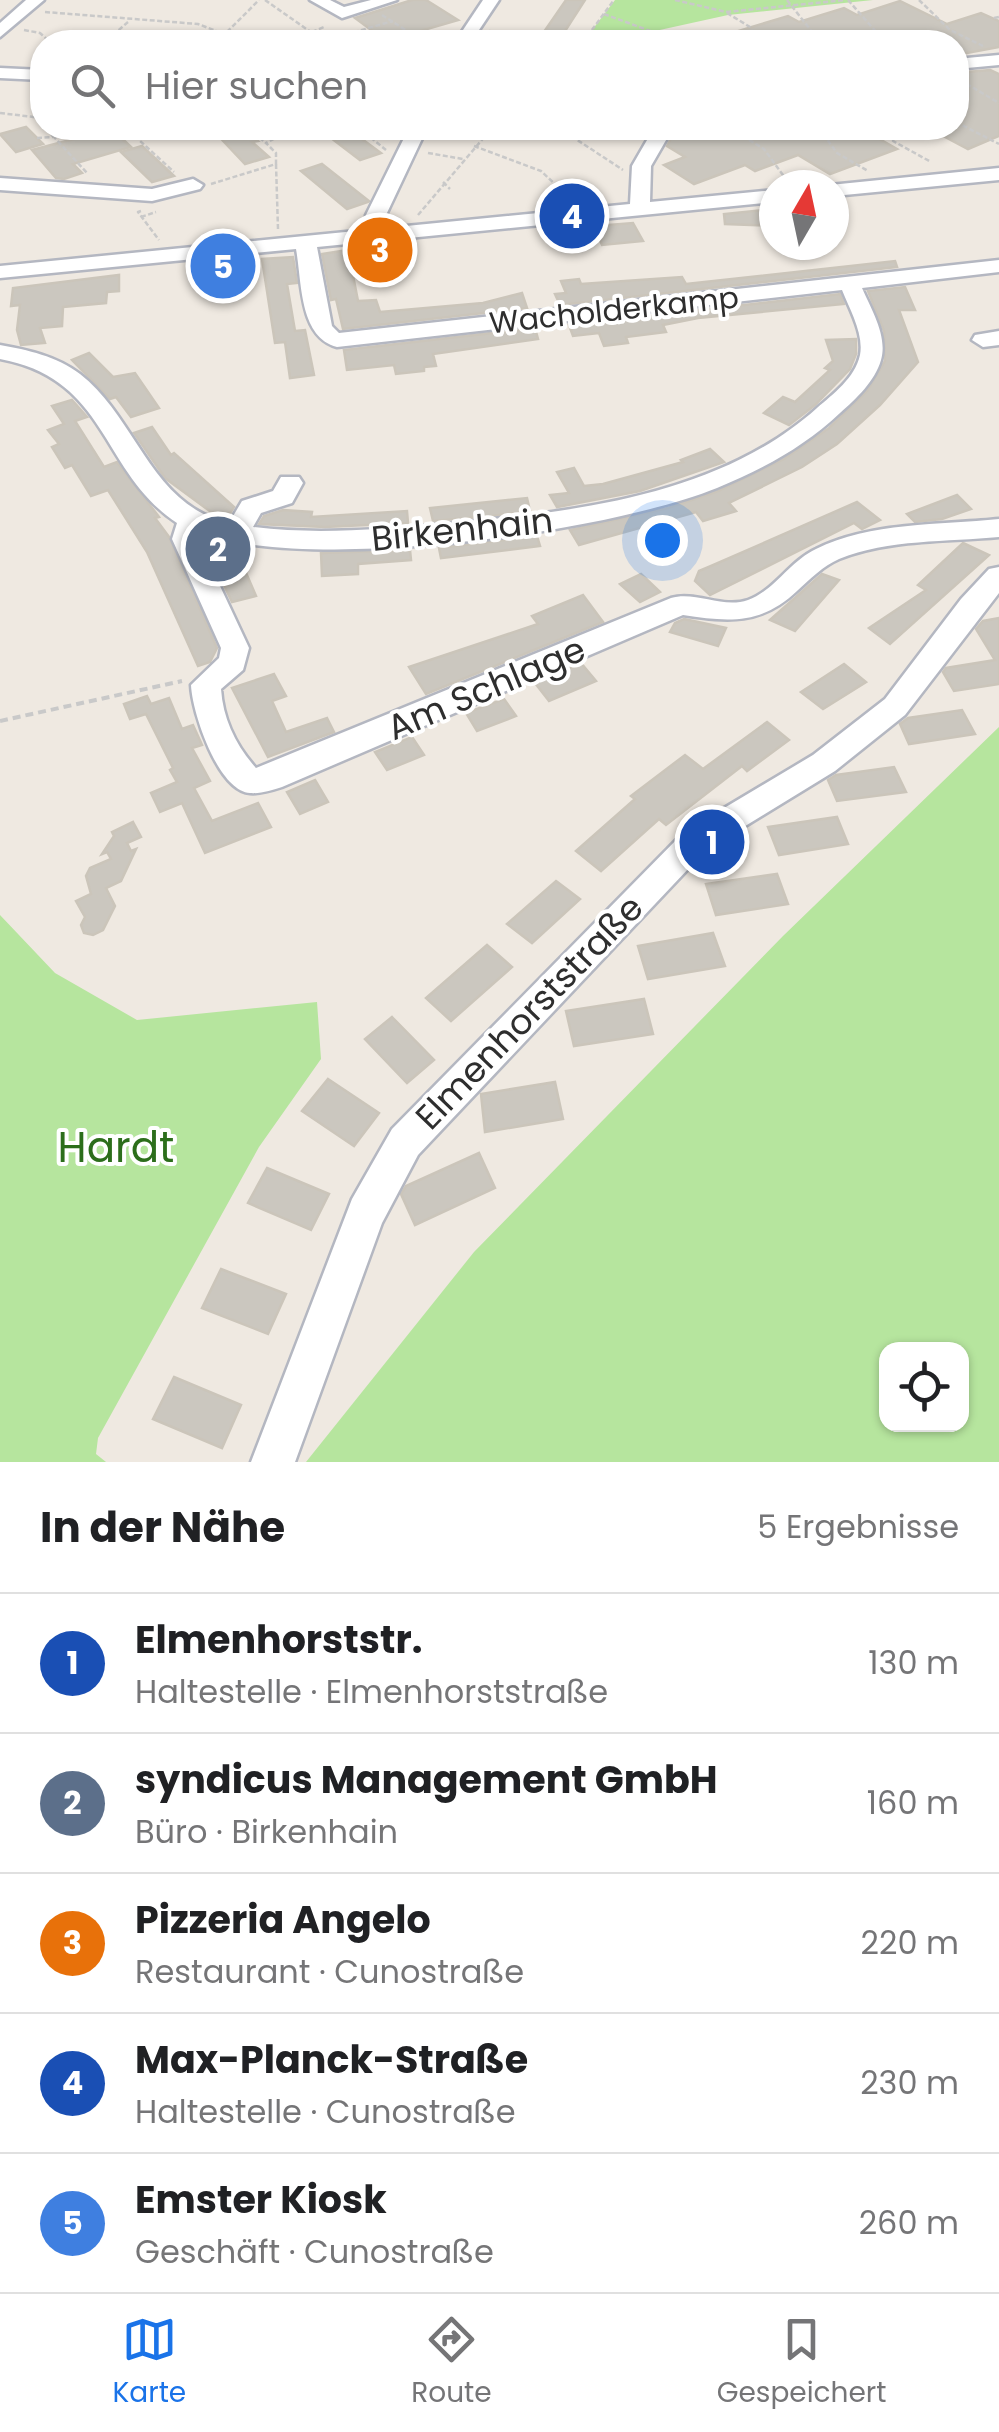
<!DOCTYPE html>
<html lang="de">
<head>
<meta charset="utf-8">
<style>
	body { margin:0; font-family:Poppins,sans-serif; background:#f2f2f2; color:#202124 }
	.controls { position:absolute; right:30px; bottom:30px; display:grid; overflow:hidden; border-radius:20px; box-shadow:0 2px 8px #0004 }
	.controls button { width:90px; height:90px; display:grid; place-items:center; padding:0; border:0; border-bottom:2px solid #e0e0e0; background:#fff; color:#202124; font:50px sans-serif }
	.compass { position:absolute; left:759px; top:170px; width:90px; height:90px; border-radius:50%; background:#fff; box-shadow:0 2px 8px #0004; rotate:9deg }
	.you { position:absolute; left:662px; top:540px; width:35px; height:35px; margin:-25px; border:8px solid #fff; border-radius:50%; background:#1a73e8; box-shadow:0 0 0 15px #1a73e833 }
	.badge { display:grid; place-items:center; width:65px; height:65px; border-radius:50%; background:#1a73e8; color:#fff; font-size:32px; font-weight:700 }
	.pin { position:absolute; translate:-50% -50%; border:5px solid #fff; box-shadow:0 2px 10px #0006 }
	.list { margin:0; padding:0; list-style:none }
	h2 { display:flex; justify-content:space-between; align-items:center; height:130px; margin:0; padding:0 40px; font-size:42px }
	h2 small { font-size:32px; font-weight:400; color:#757577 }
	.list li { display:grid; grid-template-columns:65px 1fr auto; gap:30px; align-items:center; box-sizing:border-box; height:140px; padding:0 40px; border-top:2px solid #e0e0e0 }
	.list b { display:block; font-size:38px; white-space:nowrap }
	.list p { margin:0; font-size:32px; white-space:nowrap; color:#757577 }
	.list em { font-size:32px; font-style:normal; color:#757577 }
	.icon { flex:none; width:55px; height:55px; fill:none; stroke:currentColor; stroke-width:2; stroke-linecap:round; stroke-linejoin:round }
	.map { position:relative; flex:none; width:999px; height:1462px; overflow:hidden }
	.search { position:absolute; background:#fff; box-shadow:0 2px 8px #0004; left:30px; right:30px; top:30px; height:110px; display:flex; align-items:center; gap:25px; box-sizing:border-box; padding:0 35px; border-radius:40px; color:#757577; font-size:38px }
	.sheet { height:830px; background:#fff }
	nav { display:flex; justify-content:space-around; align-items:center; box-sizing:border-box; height:140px; border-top:2px solid #e0e0e0; background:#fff; font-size:28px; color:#757577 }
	nav a { display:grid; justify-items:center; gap:5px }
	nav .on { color:#1a73e8 }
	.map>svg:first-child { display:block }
	.green { fill:#b6e59e; fill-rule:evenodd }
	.building { fill:#cbc7bf; stroke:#cbc5ba; stroke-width:2.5 }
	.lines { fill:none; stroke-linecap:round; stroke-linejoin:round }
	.minor-casing { stroke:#b4b7c1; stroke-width:5 }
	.path-far1 { stroke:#c9c9c9; stroke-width:2.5; stroke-dasharray:5 2.5; stroke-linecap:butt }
	.path { stroke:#c9c9c9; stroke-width:4; stroke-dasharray:8 5; stroke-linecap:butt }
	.minor { fill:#fff; fill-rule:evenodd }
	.labels { text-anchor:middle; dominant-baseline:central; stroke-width:8; stroke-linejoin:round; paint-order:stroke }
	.far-street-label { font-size:30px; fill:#2e2e2e; stroke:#fff }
	.street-label { font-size:35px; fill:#2e2e2e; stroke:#fff }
	.near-park-label { font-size:42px; fill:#2c6e1b; stroke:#fff }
</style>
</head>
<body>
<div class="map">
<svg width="999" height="1462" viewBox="0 0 999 1462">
	<rect width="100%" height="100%" fill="#efe9e1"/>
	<g class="green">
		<polygon points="615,0 873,0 728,15 605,42 583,42"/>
		<path d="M999,727v735h-693l168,-210 309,-316zM886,1350h76v74h-76z"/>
		<polygon points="0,915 55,973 137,1020 317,1002 321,1059 259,1147 98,1438 96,1454 106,1462 0,1462"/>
	</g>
	<g class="building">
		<polygon points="412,0 426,0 458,20 386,41 355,18"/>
		<polygon points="566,0 585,0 558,42 537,42"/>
		<polygon points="900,1 947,24 981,13 999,21 999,47 956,55 956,42 716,42 715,38 788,16 799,22 844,8 857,15"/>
		<polygon points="990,70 999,74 999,136 968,149 928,128 956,128 956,73"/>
		<polygon points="26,127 43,144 16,152 0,134"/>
		<polygon points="211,128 243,128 258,141 252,142 269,157 245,164"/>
		<polygon points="318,128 347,128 381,153 360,160"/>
		<polygon points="677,128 860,128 897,149 830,174 798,155 755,171 745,165 694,184 664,165 685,157 667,146"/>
		<polygon points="112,129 131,147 73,164 82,173 64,179 56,178 32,150"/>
		<polygon points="142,146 174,176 152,182 121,152"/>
		<polygon points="322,164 369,201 368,202 347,209 301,171"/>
		<polygon points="774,209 774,226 725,224 724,214"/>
		<polygon points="633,223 643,241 602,245 594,226"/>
		<polygon points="348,250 358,301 376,300 380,312 483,303 522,293 527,308 343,329 336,299 331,300 322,254"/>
		<polygon points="293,257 297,283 287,284 295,331 305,330 314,375 290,378 285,342 275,343 262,259"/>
		<polygon points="895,261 897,267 560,305 555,294 566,293 561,281 579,279 581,284 682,277 686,284"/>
		<polygon points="119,275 119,291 107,292 106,303 63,307 62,326 40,328 45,343 21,345 17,330 20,305 11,306 13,288"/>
		<polygon points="905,287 915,310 899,310 918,362 880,405 837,444 802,467 729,503 736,511 703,521 696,512 579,545 570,530 668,508 718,491 784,459 829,428 867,391 885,361 884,331 868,291"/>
		<polygon points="840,294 844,304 698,318 663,325 666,332 626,337 628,343 604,346 599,333 573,336 569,325"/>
		<polygon points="535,328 538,339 433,354 436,366 424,367 424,371 396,374 394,365 347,370 344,350"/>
		<polygon points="856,339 856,354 850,369 815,405 789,425 764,413 783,397 795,402 830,370 825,368 833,361 826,340"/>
		<polygon points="89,353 113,377 135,373 159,408 131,417 116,397 110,399 72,360"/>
		<polygon points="72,400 87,417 75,421 104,467 117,462 159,517 155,518 169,537 217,648 210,662 198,666 147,552 108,490 91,496 72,465 65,468 52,447 59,444 48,430 64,424 52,406"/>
		<polygon points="152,427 171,455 174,453 234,507 227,518 211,512 165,478 134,433"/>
		<polygon points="710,449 724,462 640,491 557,507 550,495 569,493 557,472 574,468 584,486 603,484 683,462 681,460"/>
		<polygon points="957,495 971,509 942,519 915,522 907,514"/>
		<polygon points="527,498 530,511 492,516 433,521 430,508"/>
		<polygon points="857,502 880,520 862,529 854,523 710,595 695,581 699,571 711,566"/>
		<polygon points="283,510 312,512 311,517 407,511 408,523 325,527 259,524 264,516"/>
		<polygon points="537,536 540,546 441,558 439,548"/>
		<polygon points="229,543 249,548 252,555 240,559 256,596 232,602 207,550"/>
		<polygon points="963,543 989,555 890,644 869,628 926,590 918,585"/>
		<polygon points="410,550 411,560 358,564 358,574 322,576 321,553"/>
		<polygon points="641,574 660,592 640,602 620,584"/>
		<polygon points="822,574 839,580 795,631 770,620"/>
		<polygon points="583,595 603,622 426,694 409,667 538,624 532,616"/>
		<polygon points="999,618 999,684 954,691 943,672 946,668 995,660 976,629 983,621"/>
		<polygon points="684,619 726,628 718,646 670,632 675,623"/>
		<polygon points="581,663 596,681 549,701 535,683"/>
		<polygon points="844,664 866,682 823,709 801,692"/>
		<polygon points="274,674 286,696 272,701 286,732 327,718 334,732 268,757 232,688"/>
		<polygon points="147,696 151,704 169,698 182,729 193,725 202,745 192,748 210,781 194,788 212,821 258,803 271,827 205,853 182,803 160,812 151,793 177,782 170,770 173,768 146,714 130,719 124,704"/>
		<polygon points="504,699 516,716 477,731 466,713"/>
		<polygon points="962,710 975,734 909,744 900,724 908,718"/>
		<polygon points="767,722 789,740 747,771 742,766 666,825 659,819 601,871 576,851 635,799 631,796 685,755 703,769"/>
		<polygon points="412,737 424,755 387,770 375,752"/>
		<polygon points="894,767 906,792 837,801 828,780 836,775"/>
		<polygon points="315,780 328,802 300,814 287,792"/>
		<polygon points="837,817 848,844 779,855 768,827"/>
		<polygon points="133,822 141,837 127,843 131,851 136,849 121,881 106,888 115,906 103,930 93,935 84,933 81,925 85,917 76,901 91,894 86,876 90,868 111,859 107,852 102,854 114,836 112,832"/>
		<polygon points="777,874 788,904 716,915 706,884"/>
		<polygon points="556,881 580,899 532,943 507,924"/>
		<polygon points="713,933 725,966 648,979 638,946"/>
		<polygon points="487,945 512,967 451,1021 426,998"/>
		<polygon points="644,999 653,1034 574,1046 566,1011"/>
		<polygon points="392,1017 434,1060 407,1083 365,1039"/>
		<polygon points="328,1079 379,1113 354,1146 302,1111"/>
		<polygon points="555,1082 563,1119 485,1132 481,1094"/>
		<polygon points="479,1153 495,1188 415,1225 401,1194 406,1186"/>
		<polygon points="267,1168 329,1194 311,1230 248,1203"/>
		<polygon points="221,1269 286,1294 268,1334 202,1308"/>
		<polygon points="174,1377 241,1405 222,1448 153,1419"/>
	</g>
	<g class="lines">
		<g class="minor-casing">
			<g id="minor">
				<polygon points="26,0 44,0 0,37 0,23"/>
				<polygon points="310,0 330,0 344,7 371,0 397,0 342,18"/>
				<polygon points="483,0 499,0 471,42 455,42"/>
				<polygon points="999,55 999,65 956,69 956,59"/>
				<polygon points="0,68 42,70 42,80 0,78"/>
				<path d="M409,128h18l-41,87v13l244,-24 2,-38 22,-38h19l-22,38 -1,36 124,-12v12l-457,45 15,79 7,7 660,-73v12l-137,16c9,21 26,48 19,72 -6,21 -25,39 -41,53 -36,34 -77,56 -123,75 -112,45 -404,85 -517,45l-2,6 51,109 -6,22 -22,19c2,30 15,57 35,79l415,-170c25,-7 52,11 77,2 26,-9 42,-39 68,-51 54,-27 124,-24 183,-30v18c-51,5 -111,2 -160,22 -16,7 -29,20 -42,32 -36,34 -68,31 -114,24l-401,172c-9,3 -22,7 -32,6 -32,-2 -58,-81 -59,-108l28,-27 2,-10 -49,-109 5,-16c-77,-51 -68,-144 -177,-164v-14c28,5 56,11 80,29 57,44 71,132 149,149l13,-22 31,-10 8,-14h18l4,6 -11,20 -31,10 -8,14c64,8 128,2 191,-3 127,-12 274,-27 373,-116 16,-14 38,-30 43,-53 4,-21 -10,-45 -18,-65l-505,57c-38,-10 -35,-65 -41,-98l-296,29v-12l366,-36v-15z"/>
				<polygon points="999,168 999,180 834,196 834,185 830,185"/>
				<polygon points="0,178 152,189 193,179 203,185 200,189 152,201 0,190"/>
				<polygon points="999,331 999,345 983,347 972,340 975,335"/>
				<polygon points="999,567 999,593 905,715 835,771 706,850 418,1155 382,1223 295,1462 251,1462 352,1199 392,1129 684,832 813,755 885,699 961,599 989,569"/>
			</g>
		</g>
		<g class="path-far1">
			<polyline points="265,0 325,42"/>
			<polyline points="675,0 726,12 845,0"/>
			<polyline points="787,0 820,42"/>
			<polyline points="848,0 885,42"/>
			<polyline points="919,0 950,30 983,46"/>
			<polyline points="45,12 198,24 245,42"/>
			<polyline points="727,13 750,27 757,42"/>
			<polyline points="604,14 680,42"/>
			<polyline points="382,15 424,42"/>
			<polyline points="994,18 999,17"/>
			<polyline points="24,30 40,33 50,42"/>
			<polyline points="489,31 568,42"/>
			<polyline points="227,32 259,0"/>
			<polyline points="312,32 324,27"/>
			<polyline points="113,35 128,22"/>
			<polyline points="101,37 119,36 125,42"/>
			<polyline points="201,42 189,40 216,31"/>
			<polyline points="348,42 341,36 393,21"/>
			<polyline points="583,42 614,0"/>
			<polyline points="960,80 999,103"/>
			<polyline points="0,113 42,118"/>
			<polyline points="956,122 999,144"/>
			<polyline points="145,128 139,140 174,172"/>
			<polyline points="248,128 266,143"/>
			<polyline points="359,128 386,150"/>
			<polyline points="559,128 623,170"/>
			<polyline points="730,128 764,149 788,182"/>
			<polyline points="809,128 826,138 837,153 868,171"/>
			<polyline points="891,128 896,131 893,141 931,162"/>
			<polyline points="51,136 64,128"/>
			<polyline points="37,138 54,137 88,174"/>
			<polyline points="474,146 541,171 572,200"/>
			<polyline points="428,153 463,159"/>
			<polyline points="276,164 278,229"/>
			<polyline points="443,182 450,189"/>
			<polyline points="781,183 821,179"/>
			<polyline points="211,184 276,164 276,153 266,143 294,128"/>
			<polyline points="141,211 138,212 159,240"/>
			<polyline points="418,215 492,128"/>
			<polyline points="141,217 156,212"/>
		</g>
		<polyline class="path" points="0,721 182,681"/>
		<use href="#minor" class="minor"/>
	</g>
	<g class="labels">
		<g class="far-street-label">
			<text transform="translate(614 310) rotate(-6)">Wacholderkamp</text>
		</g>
		<g class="street-label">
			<text transform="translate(462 529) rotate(-6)">Birkenhain</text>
			<text transform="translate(486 688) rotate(-23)">Am Schlage</text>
			<text transform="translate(529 1012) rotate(-46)">Elmenhorststraße</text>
		</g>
		<g class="near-park-label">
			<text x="116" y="1147">Hardt</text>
		</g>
	</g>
</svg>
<div class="controls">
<button><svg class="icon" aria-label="locate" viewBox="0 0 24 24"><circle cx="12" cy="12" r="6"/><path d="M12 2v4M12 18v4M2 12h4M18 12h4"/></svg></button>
</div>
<svg class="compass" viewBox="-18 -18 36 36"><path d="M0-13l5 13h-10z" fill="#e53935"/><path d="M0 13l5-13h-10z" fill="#757577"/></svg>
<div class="you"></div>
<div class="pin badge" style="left:712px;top:842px;background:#1a4fb4">1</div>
<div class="pin badge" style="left:218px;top:549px;background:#5c6f8a">2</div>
<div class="pin badge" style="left:380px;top:250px;background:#e8710a">3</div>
<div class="pin badge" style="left:572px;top:216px;background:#1a4fb4">4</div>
<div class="pin badge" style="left:223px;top:266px;background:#3f7fe0">5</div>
<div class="search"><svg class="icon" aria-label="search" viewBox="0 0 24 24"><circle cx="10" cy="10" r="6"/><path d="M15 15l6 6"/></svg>Hier suchen</div>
</div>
<section class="sheet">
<h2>In der Nähe<small>5 Ergebnisse</small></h2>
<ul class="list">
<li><span class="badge" style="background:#1a4fb4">1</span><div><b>Elmenhorststr.</b><p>Haltestelle · Elmenhorststraße</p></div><em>130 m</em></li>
<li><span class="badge" style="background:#5c6f8a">2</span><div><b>syndicus Management GmbH</b><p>Büro · Birkenhain</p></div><em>160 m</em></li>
<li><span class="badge" style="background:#e8710a">3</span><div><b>Pizzeria Angelo</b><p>Restaurant · Cunostraße</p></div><em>220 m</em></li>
<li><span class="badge" style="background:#1a4fb4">4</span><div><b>Max-Planck-Straße</b><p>Haltestelle · Cunostraße</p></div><em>230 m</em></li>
<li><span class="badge" style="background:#3f7fe0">5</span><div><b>Emster Kiosk</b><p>Geschäft · Cunostraße</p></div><em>260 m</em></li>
</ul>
</section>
<nav>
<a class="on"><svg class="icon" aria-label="map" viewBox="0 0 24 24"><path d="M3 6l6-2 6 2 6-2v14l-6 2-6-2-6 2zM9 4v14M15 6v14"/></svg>Karte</a>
<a><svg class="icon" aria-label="directions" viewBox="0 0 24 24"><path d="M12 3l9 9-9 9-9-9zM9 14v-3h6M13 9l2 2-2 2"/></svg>Route</a>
<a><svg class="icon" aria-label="saved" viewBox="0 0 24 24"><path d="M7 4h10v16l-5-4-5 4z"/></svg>Gespeichert</a>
</nav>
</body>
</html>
